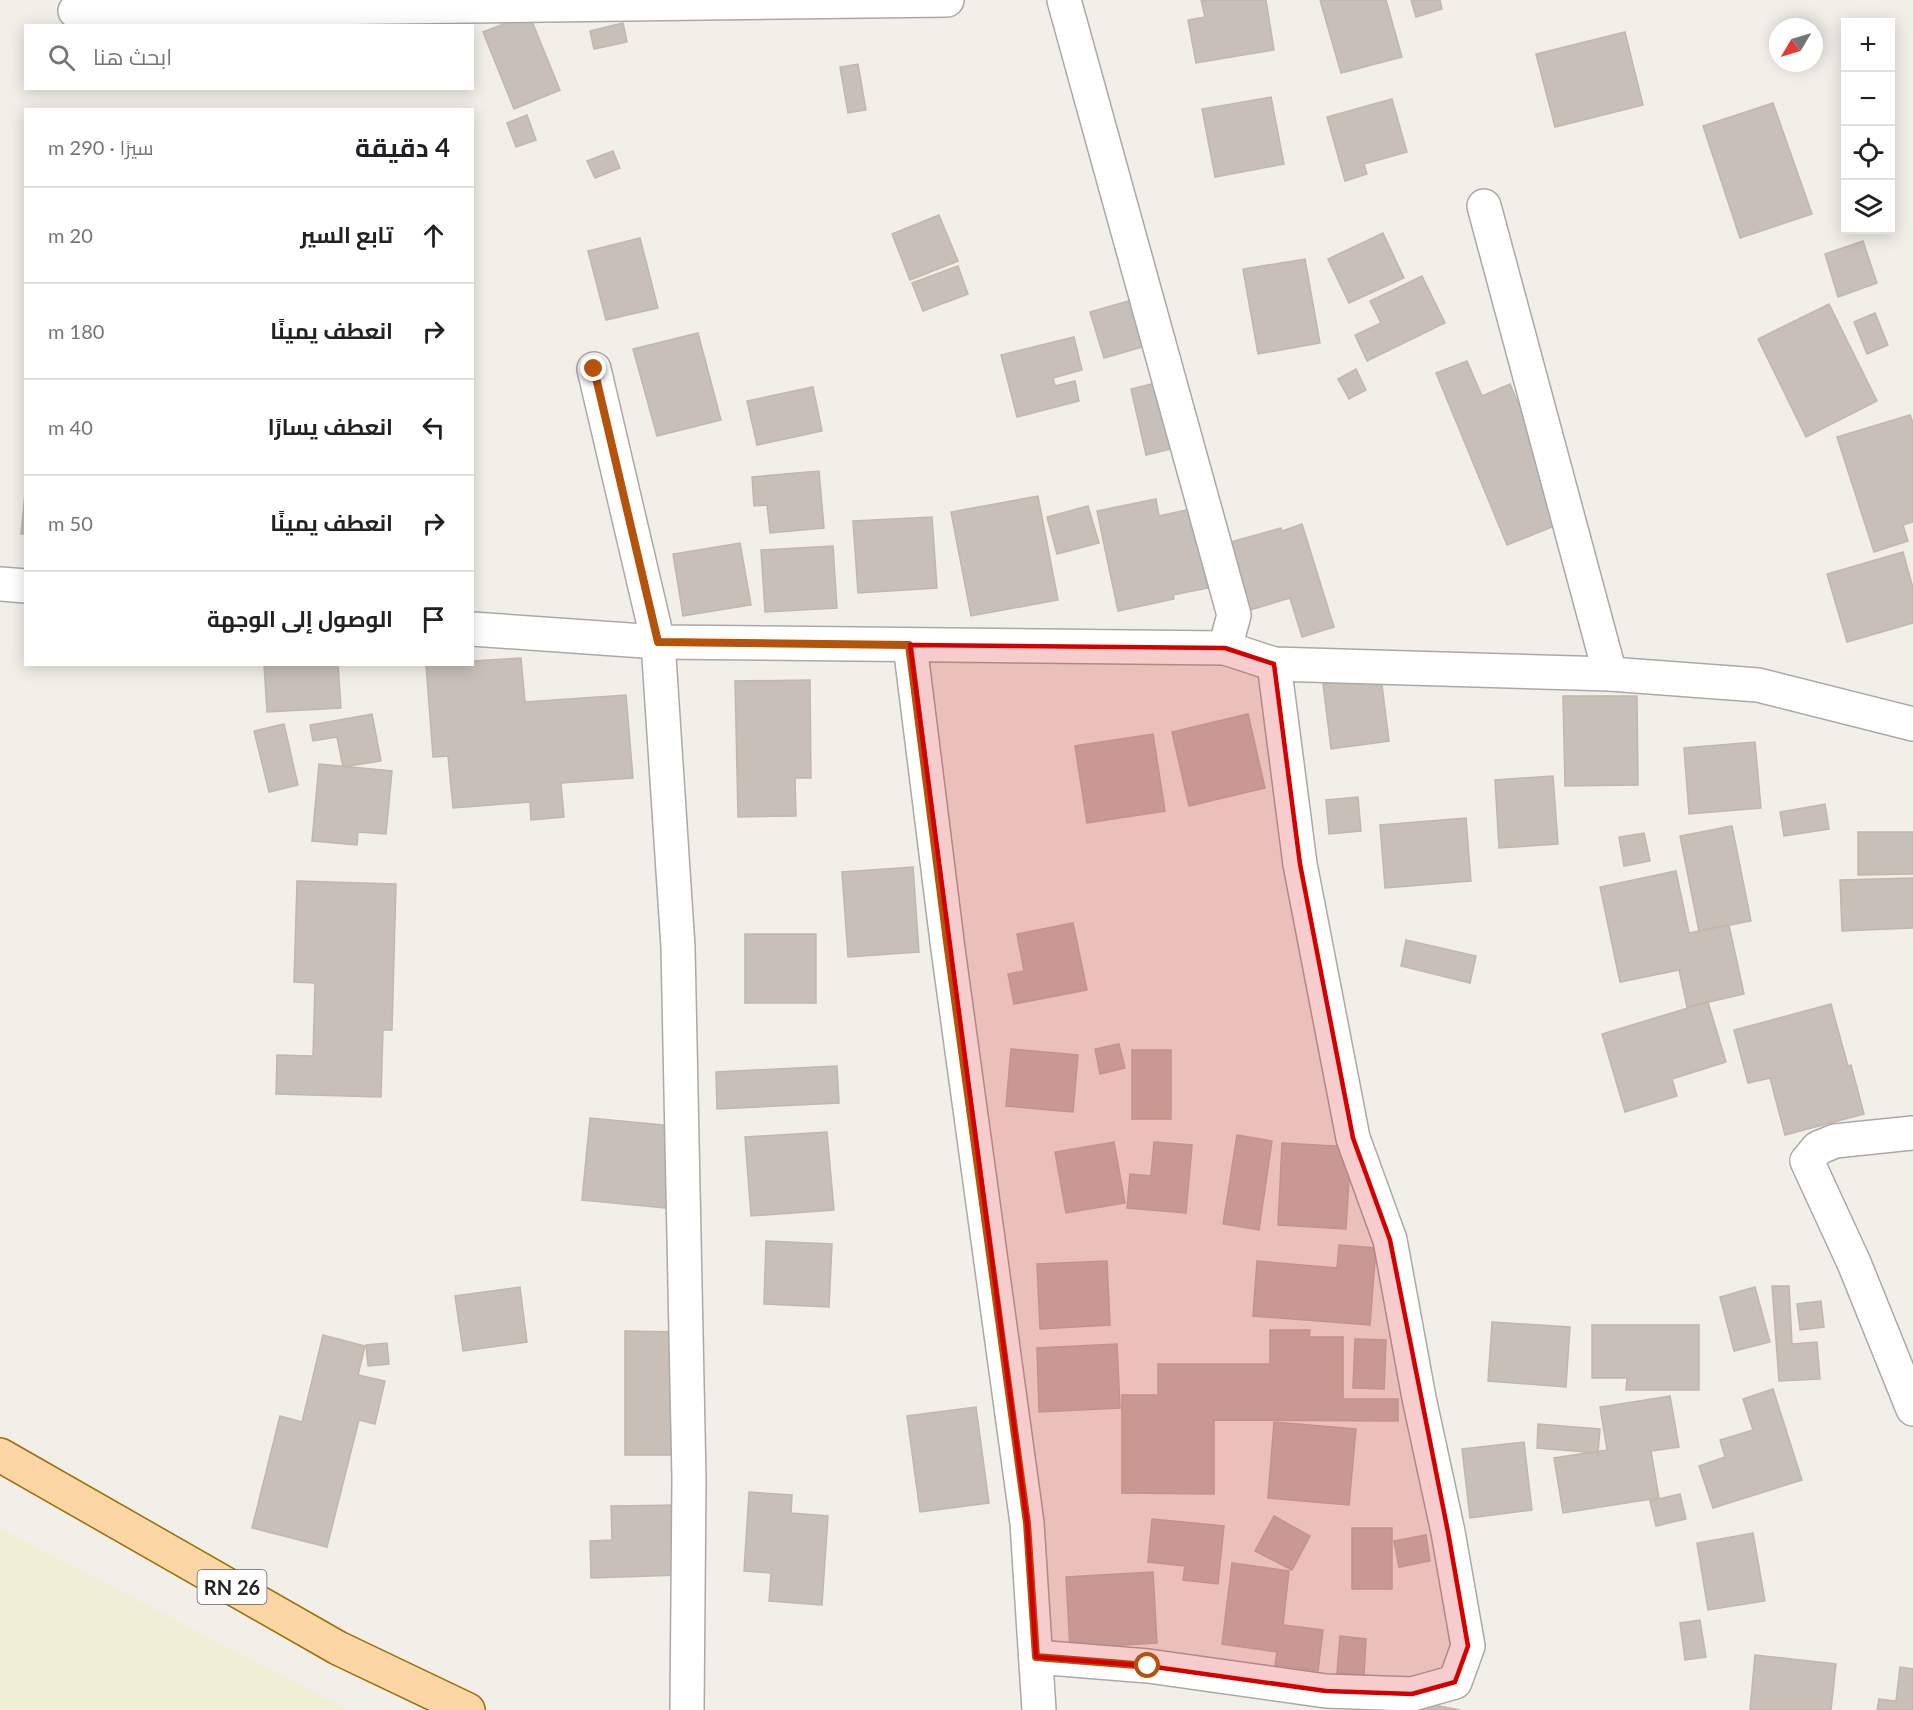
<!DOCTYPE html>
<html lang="ar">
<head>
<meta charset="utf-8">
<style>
	body { margin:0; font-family:Lato,Cairo,sans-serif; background:#f6f6f6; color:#202124; direction:rtl }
	.controls { position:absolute; right:18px; top:18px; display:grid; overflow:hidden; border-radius:0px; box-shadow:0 3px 15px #0003 }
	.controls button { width:54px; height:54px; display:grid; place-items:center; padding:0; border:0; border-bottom:2px solid #e0e0e0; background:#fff; color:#202124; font:30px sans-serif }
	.compass { position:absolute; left:1769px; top:18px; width:54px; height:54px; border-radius:50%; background:#fff; box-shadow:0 3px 15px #0003; rotate:232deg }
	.stop { position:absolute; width:18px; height:18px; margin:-14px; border:4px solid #b45309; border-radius:50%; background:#fff }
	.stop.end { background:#b45309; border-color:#fff; box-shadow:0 2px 6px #0008 }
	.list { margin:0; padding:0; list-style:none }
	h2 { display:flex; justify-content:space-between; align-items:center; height:78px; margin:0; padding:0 24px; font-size:26px }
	h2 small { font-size:20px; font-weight:400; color:#757577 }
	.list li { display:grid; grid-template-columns:39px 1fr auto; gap:18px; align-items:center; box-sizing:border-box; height:96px; padding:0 24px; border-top:2px solid #e0e0e0 }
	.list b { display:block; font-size:22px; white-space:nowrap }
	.list em { font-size:20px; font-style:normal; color:#757577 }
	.icon { flex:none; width:33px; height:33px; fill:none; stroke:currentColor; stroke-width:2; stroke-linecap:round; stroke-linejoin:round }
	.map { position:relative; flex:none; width:1913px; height:1710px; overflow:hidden; direction:ltr }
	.search { position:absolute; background:#fff; box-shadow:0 3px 15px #0003; left:24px; top:24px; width:450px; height:66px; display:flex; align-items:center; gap:15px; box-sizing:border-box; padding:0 21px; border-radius:0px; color:#757577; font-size:22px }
	.panel { position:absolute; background:#fff; box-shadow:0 3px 15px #0003; left:24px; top:108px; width:450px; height:558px; border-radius:0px; direction:rtl }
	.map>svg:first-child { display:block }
	.farmland { fill:#eef0d5 }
	.building { fill:#c7bfb8; stroke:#c4b6ab; stroke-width:1.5 }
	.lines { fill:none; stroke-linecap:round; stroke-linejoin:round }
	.minor-casing { stroke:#a9a9a9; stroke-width:36 }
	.primary-casing { stroke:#a06b00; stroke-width:36 }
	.minor { stroke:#fff; stroke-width:33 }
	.primary { stroke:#fcd6a4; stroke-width:33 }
	.route { stroke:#b45309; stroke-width:8 }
	.marked { fill:#d40000; fill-opacity:0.2; stroke:#d40000; stroke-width:4.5; stroke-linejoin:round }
	.labels { text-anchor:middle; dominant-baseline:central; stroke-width:4.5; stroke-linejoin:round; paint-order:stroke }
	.shield { fill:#fff; stroke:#646464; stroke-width:1.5 }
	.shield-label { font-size:20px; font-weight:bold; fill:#222 }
</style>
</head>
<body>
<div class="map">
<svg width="1913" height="1710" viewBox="0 0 1913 1710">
	<rect width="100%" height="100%" fill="#f2efe9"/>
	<polygon class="farmland" points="0,1528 348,1710 0,1710"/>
	<g class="building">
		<polygon points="1201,0 1266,0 1274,50 1196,63 1188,20 1205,17"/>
		<polygon points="1320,0 1386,0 1402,57 1341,73"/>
		<polygon points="1411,0 1440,0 1442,9 1416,17"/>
		<polygon points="529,14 560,90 514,109 483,32"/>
		<polygon points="623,23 627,42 594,49 590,31"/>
		<polygon points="1625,32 1643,105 1555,127 1536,54"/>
		<polygon points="858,64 866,110 848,113 840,67"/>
		<polygon points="1271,97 1284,164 1215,177 1202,109"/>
		<polygon points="1392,99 1407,152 1364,164 1367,174 1345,181 1327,117"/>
		<polygon points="1773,103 1812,214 1740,238 1703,126"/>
		<polygon points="527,115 536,140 516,147 507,123"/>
		<polygon points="613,151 620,168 595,178 587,161"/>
		<polygon points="939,215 958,261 910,280 892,234"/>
		<polygon points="1383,233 1404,278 1349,303 1328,259"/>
		<polygon points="640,238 658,308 606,320 588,251"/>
		<polygon points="1863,241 1877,283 1838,297 1825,254"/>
		<polygon points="1305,259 1320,343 1258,354 1243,269"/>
		<polygon points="958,266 968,294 923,311 912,283"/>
		<polygon points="1422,276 1445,323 1367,361 1355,335 1381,323 1370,301"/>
		<polygon points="1139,298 1153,344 1104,358 1090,312"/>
		<polygon points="1829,304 1877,401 1806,437 1758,339"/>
		<polygon points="1875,313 1888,345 1867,354 1854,322"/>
		<polygon points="698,333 721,420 657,436 633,349"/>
		<polygon points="1074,337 1082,370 1053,378 1055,386 1075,381 1079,401 1017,417 1001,355"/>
		<polygon points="1467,361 1482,396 1510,384 1567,521 1507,545 1436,373"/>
		<polygon points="1356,369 1366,390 1349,399 1338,379"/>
		<polygon points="1164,381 1179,447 1146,455 1131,389"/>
		<polygon points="813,387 822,431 757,445 747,401"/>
		<polygon points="1910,415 1913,423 1913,522 1903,525 1908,541 1874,552 1837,437"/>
		<polygon points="819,471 824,528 770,533 767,505 754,506 752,477"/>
		<polygon points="25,493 26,493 26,534 21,534"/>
		<polygon points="1038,496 1058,600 971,616 951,512"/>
		<polygon points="1156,499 1159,516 1191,509 1208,588 1173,595 1174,599 1118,611 1097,511"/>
		<polygon points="1088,506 1099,543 1057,554 1047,517"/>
		<polygon points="932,517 937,588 858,593 853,521"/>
		<polygon points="1302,524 1334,627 1302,637 1290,598 1247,611 1227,543 1281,528 1282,531"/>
		<polygon points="740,543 751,605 683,616 673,554"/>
		<polygon points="833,546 837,608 765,612 761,550"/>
		<polygon points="1903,552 1913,588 1913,623 1847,642 1827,574"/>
		<polygon points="521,658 525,702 626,695 633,778 561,783 564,817 531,820 530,802 453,808 448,756 433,757 426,665 472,664 472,661"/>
		<polygon points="264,664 338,664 341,708 267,712"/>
		<polygon points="1381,677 1389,741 1331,749 1323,684"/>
		<polygon points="810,680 811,778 795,778 796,816 738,817 735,681"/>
		<polygon points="1563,696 1637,696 1638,785 1565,786"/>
		<polygon points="372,714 381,761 343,767 337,737 313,741 310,725"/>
		<polygon points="1248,714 1265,788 1189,806 1172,732"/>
		<polygon points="284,724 298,785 269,792 254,731"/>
		<polygon points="1153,734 1165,811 1087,823 1075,746"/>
		<polygon points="1755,742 1761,808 1689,814 1684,748"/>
		<polygon points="319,764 392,771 386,834 358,832 357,845 312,841"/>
		<polygon points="1553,776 1558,844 1499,848 1495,780"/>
		<polygon points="1358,797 1361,831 1329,834 1326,800"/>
		<polygon points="1825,804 1829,829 1784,836 1780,812"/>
		<polygon points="1466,818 1471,881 1385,888 1380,825"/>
		<polygon points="1732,826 1751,921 1699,931 1680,836"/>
		<polygon points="1858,832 1913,832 1913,874 1858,875"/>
		<polygon points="1644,833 1650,861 1624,866 1619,837"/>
		<polygon points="913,867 919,952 848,957 842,872"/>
		<polygon points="1676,871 1689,933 1729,925 1744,994 1687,1007 1679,970 1620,982 1600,887"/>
		<polygon points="1913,878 1913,928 1842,931 1840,880"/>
		<polygon points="297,881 396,884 392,1030 383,1030 381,1097 276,1094 277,1055 313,1056 315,983 294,982"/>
		<polygon points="1073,923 1087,990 1014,1004 1008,974 1024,971 1017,934"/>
		<rect x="745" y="934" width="71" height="69"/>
		<polygon points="1406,940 1476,956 1470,983 1401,966"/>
		<polygon points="1708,1002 1726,1062 1672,1079 1677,1096 1625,1112 1602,1034"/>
		<polygon points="1831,1004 1848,1066 1851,1065 1864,1114 1785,1135 1770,1078 1748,1083 1734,1030"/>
		<polygon points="1119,1044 1125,1068 1100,1074 1095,1049"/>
		<polygon points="1011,1049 1078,1055 1073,1112 1006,1106"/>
		<rect x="1132" y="1050" width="39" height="69"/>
		<polygon points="837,1066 839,1103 717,1109 716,1072"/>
		<polygon points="590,1118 673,1126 665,1208 582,1200"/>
		<polygon points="827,1132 834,1210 751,1216 745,1137"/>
		<polygon points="1237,1135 1272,1141 1259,1230 1223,1224"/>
		<polygon points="1114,1142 1125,1203 1066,1213 1055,1152"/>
		<polygon points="1154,1142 1192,1145 1186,1213 1127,1208 1130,1174 1151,1176"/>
		<polygon points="1282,1143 1351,1147 1346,1229 1278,1225"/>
		<polygon points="766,1241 832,1244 829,1307 764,1304"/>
		<polygon points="1339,1245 1376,1248 1370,1325 1253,1316 1257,1261 1337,1268"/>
		<polygon points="1107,1261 1110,1325 1040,1329 1037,1264"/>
		<polygon points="1772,1286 1789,1286 1792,1344 1817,1342 1820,1379 1779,1381"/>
		<polygon points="520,1287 527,1342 463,1351 455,1296"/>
		<polygon points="1755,1287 1770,1342 1734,1351 1720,1297"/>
		<polygon points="1821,1301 1824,1327 1800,1330 1797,1304"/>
		<polygon points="1492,1322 1570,1327 1566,1387 1488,1381"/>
		<polygon points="1592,1325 1699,1325 1699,1390 1626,1390 1627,1378 1592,1378"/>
		<polygon points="1270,1330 1310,1330 1309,1337 1343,1337 1343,1399 1398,1399 1398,1421 1214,1420 1214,1494 1122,1493 1122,1395 1158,1395 1158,1364 1270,1364"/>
		<polygon points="625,1331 681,1332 681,1455 625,1455"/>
		<polygon points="323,1335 365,1346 358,1375 385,1381 375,1424 359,1420 327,1547 252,1528 280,1416 302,1422"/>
		<polygon points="1355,1339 1386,1340 1384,1389 1353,1388"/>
		<polygon points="387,1343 389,1364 368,1366 366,1345"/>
		<polygon points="1117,1344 1120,1408 1039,1412 1037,1348"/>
		<polygon points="1773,1389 1802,1480 1713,1508 1699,1466 1725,1457 1720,1440 1753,1430 1743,1399"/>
		<polygon points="1670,1396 1679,1447 1651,1451 1659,1498 1563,1513 1554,1458 1607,1450 1600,1407"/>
		<polygon points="976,1407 989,1503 920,1512 907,1416"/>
		<polygon points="1274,1422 1356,1429 1349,1505 1268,1498"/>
		<polygon points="1538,1424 1600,1429 1598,1453 1537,1448"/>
		<polygon points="1524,1442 1532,1510 1470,1518 1462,1449"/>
		<polygon points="749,1492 792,1495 791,1513 828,1516 822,1605 769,1601 771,1573 744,1571"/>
		<polygon points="1680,1494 1686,1519 1656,1526 1650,1501"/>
		<polygon points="679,1505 681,1575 591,1578 590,1541 612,1540 611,1506"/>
		<polygon points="1274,1516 1310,1536 1292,1570 1255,1551"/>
		<polygon points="1152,1519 1224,1526 1218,1584 1183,1580 1185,1566 1148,1562"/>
		<rect x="1352" y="1528" width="40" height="61"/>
		<polygon points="1753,1533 1765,1601 1708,1610 1697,1543"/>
		<polygon points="1426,1535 1430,1561 1399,1567 1394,1541"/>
		<polygon points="1232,1563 1289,1571 1283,1625 1323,1630 1318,1671 1275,1665 1277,1652 1222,1644"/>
		<polygon points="1153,1572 1157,1643 1070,1648 1066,1577"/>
		<polygon points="1700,1620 1706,1657 1685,1660 1680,1623"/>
		<polygon points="1340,1636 1366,1639 1364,1675 1337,1673"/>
		<polygon points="1755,1655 1836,1664 1831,1710 1750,1710"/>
		<polygon points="1900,1667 1913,1669 1913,1710 1877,1710 1879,1699 1896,1701"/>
		<polygon points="1407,1700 1460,1710 1405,1710"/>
	</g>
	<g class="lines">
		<g class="minor-casing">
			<g id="minor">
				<polyline points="1064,0 1234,615 1225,648"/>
				<polyline points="75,11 947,0"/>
				<polyline points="1484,206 1610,674"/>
				<polyline points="594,369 658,642 678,947 689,1479 687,1710"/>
				<polyline points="0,584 26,586"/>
				<polyline points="472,629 658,642 1225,648 1274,664 1610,674 1758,685 1913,724"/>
				<polyline points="910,645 948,949 1027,1523 1039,1710"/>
				<polyline points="1913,1133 1835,1141 1818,1148 1807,1161 1854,1263 1913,1409"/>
				<polyline points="1036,1657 1148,1666 1326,1691 1412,1694 1455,1682 1468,1646 1448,1532 1419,1398 1390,1240 1353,1138 1300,864 1274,664"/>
			</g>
		</g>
		<g class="primary-casing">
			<polyline id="primary" points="0,1455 338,1648 468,1710"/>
		</g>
		<use href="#minor" class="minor"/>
		<use href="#primary" class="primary"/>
	</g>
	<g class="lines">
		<polyline class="route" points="594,369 658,642 909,645 948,949 1027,1523 1036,1657 1148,1666"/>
	</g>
	<path class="marked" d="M910,645l315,3 49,16 26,200 53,274 37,102 58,292 20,114 -13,36 -43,12 -86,-3 -178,-25 -112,-9 -9,-134z"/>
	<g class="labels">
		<rect class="shield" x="197.5" y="1570" width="69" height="34" rx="4.5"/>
		<g class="shield-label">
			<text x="232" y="1587">RN 26</text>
		</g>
	</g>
</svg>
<div class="controls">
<button>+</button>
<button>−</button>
<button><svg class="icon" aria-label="locate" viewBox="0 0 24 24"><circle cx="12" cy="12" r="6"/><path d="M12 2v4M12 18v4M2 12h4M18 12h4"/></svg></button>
<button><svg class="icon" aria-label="layers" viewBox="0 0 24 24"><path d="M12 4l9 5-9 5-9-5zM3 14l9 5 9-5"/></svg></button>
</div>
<svg class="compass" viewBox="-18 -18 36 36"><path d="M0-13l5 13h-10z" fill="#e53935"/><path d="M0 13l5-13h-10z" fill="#757577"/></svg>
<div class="stop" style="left:1148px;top:1666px"></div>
<div class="stop end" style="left:594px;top:369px"></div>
<div class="search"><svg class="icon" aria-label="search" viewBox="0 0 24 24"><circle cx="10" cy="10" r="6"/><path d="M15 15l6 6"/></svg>ابحث هنا</div>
<section class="panel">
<h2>4 دقيقة<small>سيرًا · 290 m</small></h2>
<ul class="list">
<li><svg class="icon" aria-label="ahead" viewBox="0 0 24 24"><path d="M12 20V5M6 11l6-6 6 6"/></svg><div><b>تابع السير</b></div><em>20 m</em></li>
<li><svg class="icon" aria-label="right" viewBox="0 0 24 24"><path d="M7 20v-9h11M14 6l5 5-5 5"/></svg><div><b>انعطف يمينًا</b></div><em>180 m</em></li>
<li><svg class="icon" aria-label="left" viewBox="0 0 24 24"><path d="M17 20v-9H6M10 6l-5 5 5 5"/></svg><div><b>انعطف يسارًا</b></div><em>40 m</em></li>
<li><svg class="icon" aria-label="right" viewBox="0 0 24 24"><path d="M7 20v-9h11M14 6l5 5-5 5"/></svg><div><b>انعطف يمينًا</b></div><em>50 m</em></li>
<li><svg class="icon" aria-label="arrive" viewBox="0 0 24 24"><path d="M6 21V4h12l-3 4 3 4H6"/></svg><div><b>الوصول إلى الوجهة</b></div></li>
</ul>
</section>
</div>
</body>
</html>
